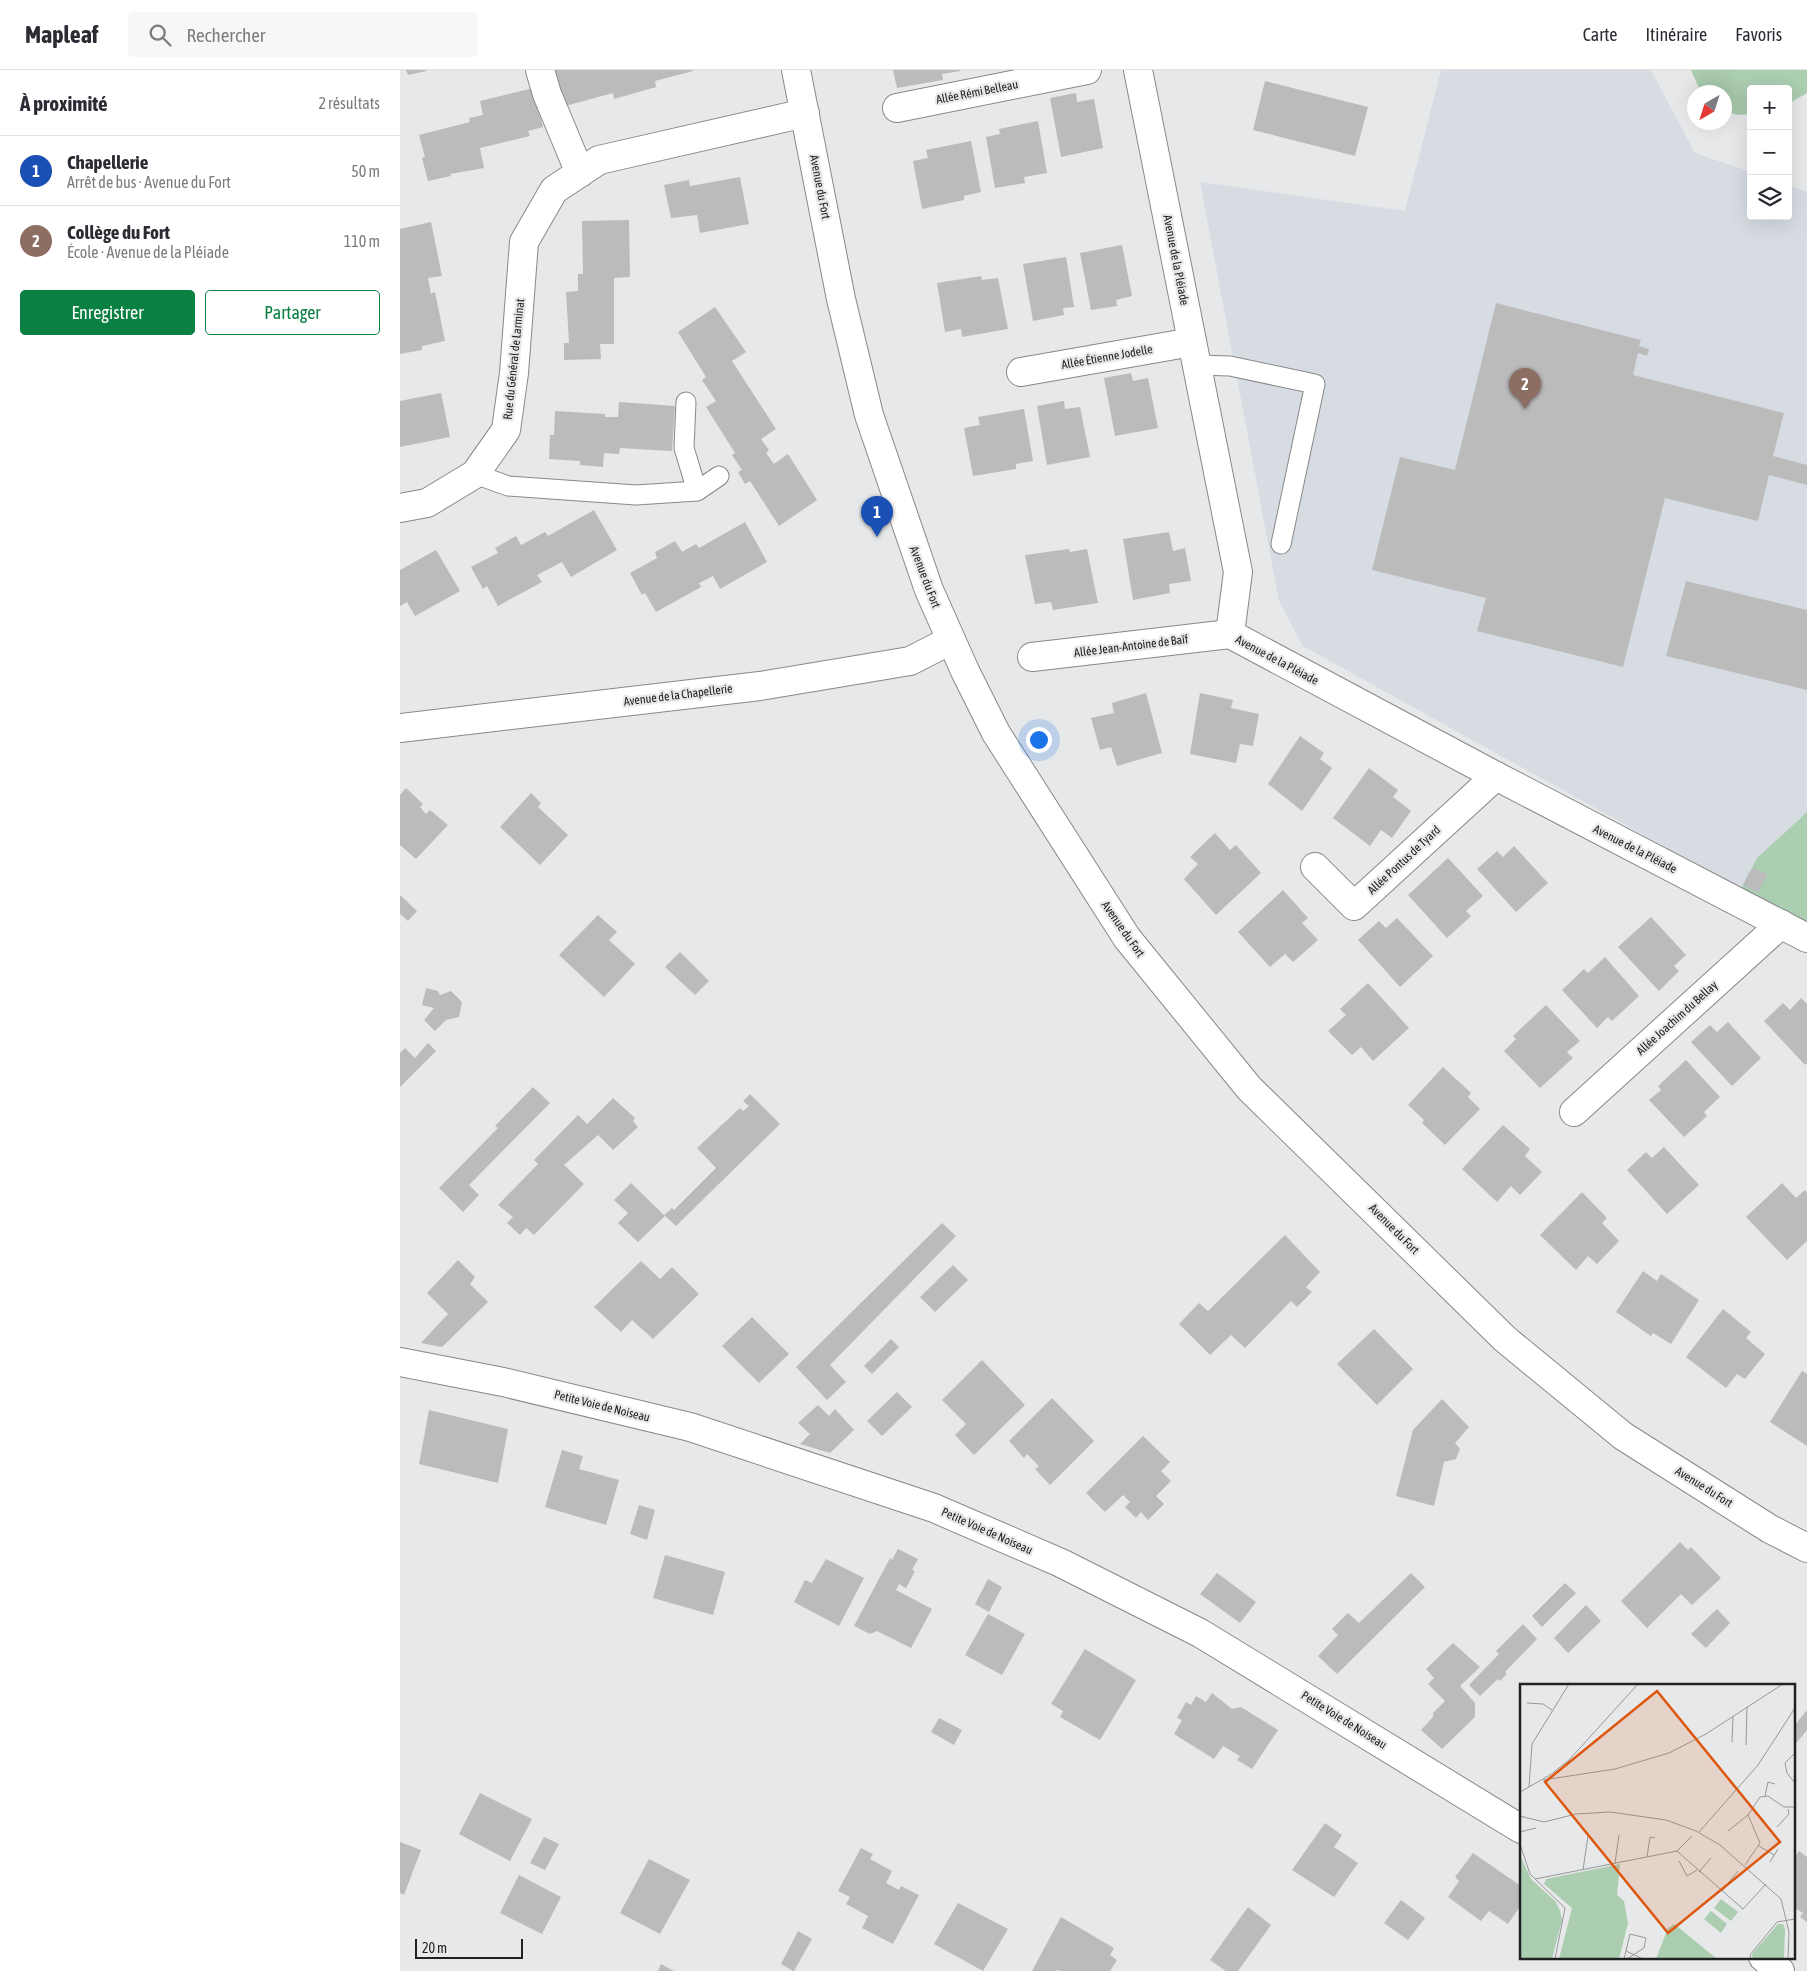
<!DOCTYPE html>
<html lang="fr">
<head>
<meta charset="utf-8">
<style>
	body { margin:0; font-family:"Asap Condensed",sans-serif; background:#f7f7f7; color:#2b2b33 }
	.controls { position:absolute; right:15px; top:15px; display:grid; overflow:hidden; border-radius:5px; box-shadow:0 5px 20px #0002 }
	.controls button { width:45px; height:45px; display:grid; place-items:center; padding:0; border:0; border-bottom:1px solid #e1e1e2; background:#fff; color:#2b2b33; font:25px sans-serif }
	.compass { position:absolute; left:1287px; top:15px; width:45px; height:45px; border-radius:50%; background:#fff; box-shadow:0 5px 20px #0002; rotate:219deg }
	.scale { position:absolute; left:15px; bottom:12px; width:108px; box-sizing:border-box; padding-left:5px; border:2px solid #202121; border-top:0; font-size:14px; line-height:18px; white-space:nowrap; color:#202121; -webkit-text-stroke:4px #e7e8e9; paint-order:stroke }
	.you { position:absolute; left:638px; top:669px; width:18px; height:18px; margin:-12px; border:4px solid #fff; border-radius:50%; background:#1a73e8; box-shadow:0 0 0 8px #1a73e833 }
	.badge { display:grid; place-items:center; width:32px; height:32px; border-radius:50%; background:#0b8043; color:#fff; font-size:16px; font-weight:700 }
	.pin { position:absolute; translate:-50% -41px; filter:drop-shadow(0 1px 2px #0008) }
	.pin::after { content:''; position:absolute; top:26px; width:18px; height:15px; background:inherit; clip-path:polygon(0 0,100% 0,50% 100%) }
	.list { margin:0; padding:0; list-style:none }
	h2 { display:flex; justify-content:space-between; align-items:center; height:65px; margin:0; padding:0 20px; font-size:21px }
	h2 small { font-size:16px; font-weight:400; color:#7c7c81 }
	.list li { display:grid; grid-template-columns:32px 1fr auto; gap:15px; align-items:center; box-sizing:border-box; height:70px; padding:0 20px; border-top:1px solid #e1e1e2 }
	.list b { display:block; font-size:19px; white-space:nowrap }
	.list p { margin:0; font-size:16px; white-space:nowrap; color:#7c7c81 }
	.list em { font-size:16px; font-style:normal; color:#7c7c81 }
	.actions { display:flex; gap:10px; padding:15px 20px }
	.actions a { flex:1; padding:11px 0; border:1px solid #0b8043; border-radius:5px; text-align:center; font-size:18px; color:#0b8043 }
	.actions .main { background:#0b8043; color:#fff }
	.icon { flex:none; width:28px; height:28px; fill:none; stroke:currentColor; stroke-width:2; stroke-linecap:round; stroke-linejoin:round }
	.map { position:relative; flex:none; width:1407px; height:1901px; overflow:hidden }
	header { display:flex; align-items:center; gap:30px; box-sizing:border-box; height:70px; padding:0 25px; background:#fff; border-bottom:1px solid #e1e1e2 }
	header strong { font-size:24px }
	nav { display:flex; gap:28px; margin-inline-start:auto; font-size:18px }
	.search { width:350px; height:45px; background:#f7f7f7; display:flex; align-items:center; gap:12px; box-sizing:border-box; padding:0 18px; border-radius:5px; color:#7c7c81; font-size:19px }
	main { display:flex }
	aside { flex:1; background:#fff }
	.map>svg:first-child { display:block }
	.built { fill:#d7dce3 }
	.green { fill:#abcdb0 }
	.building { fill:#bbbbbc }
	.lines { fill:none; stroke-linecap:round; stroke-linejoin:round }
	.service-casing { stroke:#878889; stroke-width:21 }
	.minor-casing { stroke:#878889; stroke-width:30 }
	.service { stroke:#fff; stroke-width:19 }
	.minor { stroke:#fff; stroke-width:28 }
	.labels { text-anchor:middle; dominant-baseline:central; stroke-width:4.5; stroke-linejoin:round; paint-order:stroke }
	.street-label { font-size:12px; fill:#202121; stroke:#e7e8e9 }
	.inset-road { fill:none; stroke:#979899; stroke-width:1 }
	.view { fill:#de560d; fill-opacity:0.15; stroke:#de560d; stroke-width:2.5 }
	.inset-edge { fill:none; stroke:#202121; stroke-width:2.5 }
</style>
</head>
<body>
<header>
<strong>Mapleaf</strong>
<div class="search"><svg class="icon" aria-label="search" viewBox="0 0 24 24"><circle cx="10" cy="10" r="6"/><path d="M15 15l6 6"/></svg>Rechercher</div>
<nav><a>Carte</a><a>Itinéraire</a><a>Favoris</a></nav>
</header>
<main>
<aside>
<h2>À proximité<small>2 résultats</small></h2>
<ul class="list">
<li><span class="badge" style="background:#1a4fb4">1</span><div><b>Chapellerie</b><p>Arrêt de bus · Avenue du Fort</p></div><em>50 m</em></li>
<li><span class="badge" style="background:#8d6e63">2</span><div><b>Collège du Fort</b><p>École · Avenue de la Pléiade</p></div><em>110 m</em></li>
</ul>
<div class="actions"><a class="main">Enregistrer</a><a>Partager</a></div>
</aside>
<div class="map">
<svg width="1407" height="1901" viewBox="0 0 1407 1901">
	<rect width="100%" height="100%" fill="#e7e8e9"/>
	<polygon class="built" points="1041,0 1251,0 1295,83 1351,102 1351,146 1388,146 1388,115 1407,122 1407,742 1360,785 1341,819 903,576 879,531 800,112 1005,141"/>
	<g class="green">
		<polygon points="1291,0 1407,0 1407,23 1388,34 1388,19 1351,19 1351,44 1337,45 1325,40 1324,22 1301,22"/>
		<polygon points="1407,742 1407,853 1341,819 1357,788"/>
	</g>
	<g class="building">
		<polygon points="6,0 26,0 26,1 8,5"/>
		<polygon points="155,0 293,0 293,1 255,11 256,17 214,29 213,23 165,36"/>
		<polygon points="493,0 560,0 560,1 542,4 543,10 497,18"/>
		<polygon points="865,11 968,37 955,86 853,60"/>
		<polygon points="133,18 143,57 128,61 130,66 80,78 84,98 50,104 51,106 28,111 22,88 25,87 19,65 70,52 69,48 83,45 80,31"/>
		<polygon points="676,23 677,32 694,29 703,78 661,87 650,28"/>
		<polygon points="638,51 647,103 624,107 625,113 595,118 586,67 600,64 599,59"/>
		<polygon points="571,71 581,122 564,126 564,130 522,139 513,91 528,88 526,80"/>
		<polygon points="340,107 349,154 300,163 297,145 271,148 264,115 289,110 290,116"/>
		<polygon points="229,150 230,207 214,208 214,274 200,274 201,289 164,290 164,273 169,273 166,222 178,221 178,204 183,204 182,151"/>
		<polygon points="31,152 42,206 28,208 31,224 35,222 45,271 22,276 22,280 0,284 0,159"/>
		<polygon points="722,175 732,226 716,230 717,236 691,240 680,183"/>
		<polygon points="666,187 674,237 663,238 664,245 633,251 623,194"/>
		<polygon points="581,206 582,210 598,208 608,259 562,267 561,259 545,262 537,213"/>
		<polygon points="1096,233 1241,270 1239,276 1249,279 1247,286 1238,283 1233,305 1384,343 1373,386 1407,395 1407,415 1369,405 1358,451 1265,428 1223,597 1077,561 1086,528 972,500 1000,387 1055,400"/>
		<polygon points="315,237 346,282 332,291 376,359 361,369 369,380 366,383 374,394 388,384 417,430 379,456 350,411 345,414 338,402 342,400 332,385 335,383 306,337 316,331 302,310 306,307 278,262"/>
		<polygon points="731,303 733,311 748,308 758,358 715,366 704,308"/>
		<polygon points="41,323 50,367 0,377 0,331"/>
		<polygon points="664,331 665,339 680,337 690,387 647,395 637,336"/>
		<polygon points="219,332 275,336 272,381 220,378 219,384 204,383 203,397 180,395 180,391 149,389 150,365 154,365 155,341 205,344 205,347 218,347"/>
		<polygon points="624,339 633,391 616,394 616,399 573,406 564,358 580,355 578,347"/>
		<polygon points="194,440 217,480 171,507 162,492 137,505 142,512 98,536 87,516 83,519 71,497 98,483 95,478 116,466 121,475 145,462 148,466"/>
		<polygon points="345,452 367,492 320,519 313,506 299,513 301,517 256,542 245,523 242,525 230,503 257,488 255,482 275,471 282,482 296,474 299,478"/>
		<polygon points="769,462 773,481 785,478 791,511 769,514 770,523 733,530 723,469"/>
		<polygon points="669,479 670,482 687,479 698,533 653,540 651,532 635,534 625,485"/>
		<polygon points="36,480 60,521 15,546 7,532 0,536 0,500"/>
		<polygon points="1286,511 1407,540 1407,620 1266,586"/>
		<polygon points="746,623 762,683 717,696 711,677 700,680 691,648 714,643 712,633"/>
		<polygon points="800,623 833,630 831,638 859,644 853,676 840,674 836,693 790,684"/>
		<polygon points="900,666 924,683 920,689 932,698 902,741 868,714"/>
		<polygon points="969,698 998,720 993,727 1011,741 992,768 981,760 970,776 933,748"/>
		<polygon points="6,718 23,734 20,737 26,744 30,740 48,755 16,789 0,775 0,725"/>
		<polygon points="131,723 141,733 138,737 168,765 140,795 100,757"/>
		<polygon points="815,763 830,780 836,775 861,803 816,845 784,809 798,794 790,787"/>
		<polygon points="1114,776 1148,813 1116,842 1077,799 1097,781 1103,787"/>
		<polygon points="1048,788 1083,826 1066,841 1071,846 1047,868 1008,825"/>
		<polygon points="1354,798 1367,805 1358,823 1343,815 1349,803"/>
		<polygon points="883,820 908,848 902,853 918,870 893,892 885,884 870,897 838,862"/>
		<polygon points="0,825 17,841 8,851 0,844"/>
		<polygon points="198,845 217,862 209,870 235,894 204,927 159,885"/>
		<polygon points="1251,847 1286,885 1274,896 1279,901 1259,921 1218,877"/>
		<polygon points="997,848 1033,886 1000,917 958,870 979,851 986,858"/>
		<polygon points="280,882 309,911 295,925 265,897"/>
		<polygon points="1205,887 1239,926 1212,951 1208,947 1197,958 1162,920 1184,899 1188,903"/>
		<polygon points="968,913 1009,958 973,991 961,977 952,985 928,961 946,945 940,939"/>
		<polygon points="26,918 38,921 40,925 51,921 62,932 59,947 46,950 35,961 24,950 34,938 22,935"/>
		<polygon points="1401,928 1407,934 1407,993 1405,995 1364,951 1383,933 1390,940"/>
		<polygon points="1146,935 1180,971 1167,982 1173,988 1140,1018 1104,981 1116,969 1113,966"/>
		<polygon points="1328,952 1361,988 1332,1016 1291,972 1310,955 1317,962"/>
		<polygon points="28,973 36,981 0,1017 0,983 5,978 15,988"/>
		<polygon points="1286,990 1320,1027 1304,1042 1307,1046 1284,1067 1249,1030 1261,1020 1258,1016"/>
		<polygon points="1043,997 1071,1023 1068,1027 1080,1039 1045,1075 1022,1053 1024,1050 1008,1035"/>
		<polygon points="133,1017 150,1033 69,1115 79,1125 63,1142 39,1118 98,1058 95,1056"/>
		<polygon points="350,1024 380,1054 276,1156 264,1145 272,1138 274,1140 316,1098 297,1078 340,1038 343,1041 349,1036 343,1031"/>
		<polygon points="213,1028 235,1048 233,1051 238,1057 213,1080 198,1065 164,1095 184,1114 134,1165 126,1158 120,1165 107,1153 113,1147 98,1135 138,1094 134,1090 178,1045 187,1054"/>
		<polygon points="1103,1055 1130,1079 1125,1086 1142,1102 1120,1125 1111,1116 1097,1132 1062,1099"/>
		<polygon points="1264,1077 1299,1115 1267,1144 1227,1100 1246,1082 1252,1088"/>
		<polygon points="231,1113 265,1146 238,1172 218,1153 228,1143 214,1130"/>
		<polygon points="1382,1113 1396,1128 1405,1120 1407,1123 1407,1171 1387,1190 1346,1147"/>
		<polygon points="1182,1122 1207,1148 1202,1153 1219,1171 1197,1194 1188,1186 1176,1200 1140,1165"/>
		<polygon points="542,1153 556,1166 430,1295 446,1312 427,1330 396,1297"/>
		<polygon points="885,1165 920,1202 906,1217 912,1222 897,1237 891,1231 845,1278 831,1265 810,1285 779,1254 799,1233 808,1241"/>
		<polygon points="58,1190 75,1207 70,1214 88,1232 42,1277 21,1273 48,1244 27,1223"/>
		<polygon points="241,1191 260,1209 272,1197 299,1224 253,1269 232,1250 221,1262 194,1237"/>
		<polygon points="553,1195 568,1210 535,1242 520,1227"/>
		<polygon points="1243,1201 1257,1211 1261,1204 1299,1230 1271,1274 1253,1263 1251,1266 1216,1242"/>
		<polygon points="1323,1239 1351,1262 1346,1268 1365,1284 1345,1309 1337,1304 1326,1318 1286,1287"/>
		<polygon points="352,1247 389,1284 359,1313 322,1276"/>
		<polygon points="974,1259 1013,1299 977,1335 937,1294"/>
		<polygon points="491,1269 499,1277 472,1304 464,1296"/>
		<polygon points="582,1290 625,1335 574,1385 555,1365 566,1354 542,1330"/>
		<polygon points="1402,1301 1407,1304 1407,1376 1370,1352"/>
		<polygon points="497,1322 512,1337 482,1366 467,1351"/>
		<polygon points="652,1328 694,1371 650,1415 635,1399 639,1396 627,1384 624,1388 609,1371"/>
		<polygon points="1042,1329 1069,1357 1055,1373 1060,1379 1056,1389 1044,1392 1034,1436 996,1426 1013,1360"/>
		<polygon points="418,1335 429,1346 435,1339 454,1360 430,1383 400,1374 410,1364 398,1353"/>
		<polygon points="29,1340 108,1359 98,1413 19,1394"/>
		<polygon points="743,1366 770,1392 761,1401 771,1411 756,1426 764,1434 748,1450 741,1442 736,1448 725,1437 730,1432 723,1425 705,1442 686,1423"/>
		<polygon points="162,1380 183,1386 179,1399 219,1410 206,1455 145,1437"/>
		<polygon points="239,1435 255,1440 247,1470 230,1464"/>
		<polygon points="1280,1472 1288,1480 1291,1477 1321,1508 1292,1535 1281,1524 1247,1558 1221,1531"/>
		<polygon points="498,1479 518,1489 512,1500 515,1501 506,1518 499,1514 496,1520 532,1539 511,1578 477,1561 470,1564 454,1556 490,1488 492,1490"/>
		<polygon points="265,1485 325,1502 313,1545 253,1528"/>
		<polygon points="426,1489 464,1508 439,1556 394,1532 405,1510 412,1513"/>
		<polygon points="817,1503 856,1532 840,1553 800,1524"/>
		<polygon points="1011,1503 1025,1517 937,1604 918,1586 938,1565 932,1559 948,1543 959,1553"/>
		<polygon points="588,1509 602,1517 589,1542 575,1534"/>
		<polygon points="1165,1513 1176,1523 1142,1557 1132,1546"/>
		<polygon points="1186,1535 1201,1551 1168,1583 1154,1568"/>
		<polygon points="1317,1539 1330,1553 1306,1578 1291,1564"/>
		<polygon points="588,1544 625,1564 602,1605 565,1585"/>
		<polygon points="1123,1554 1137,1569 1105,1602 1107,1604 1100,1611 1098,1609 1080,1626 1069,1615 1099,1584 1096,1581"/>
		<polygon points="1053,1573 1080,1597 1060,1616 1075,1633 1075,1647 1042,1679 1021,1660 1033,1647 1033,1643 1045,1631 1028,1614 1034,1608 1026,1599"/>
		<polygon points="685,1579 736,1610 700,1670 660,1647 663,1641 651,1634"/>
		<polygon points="812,1623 832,1639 841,1637 878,1660 852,1699 837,1690 840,1686 823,1676 814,1689 774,1664 782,1650 777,1648 786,1632 791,1635 796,1626 806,1632"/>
		<polygon points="1407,1640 1407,1660 1393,1677 1393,1653 1395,1655"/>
		<polygon points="539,1648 562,1660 554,1675 531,1662"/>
		<polygon points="80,1723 132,1749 110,1791 59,1764"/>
		<polygon points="925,1753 942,1765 934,1777 958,1793 934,1827 892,1800"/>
		<polygon points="144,1767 159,1774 145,1800 130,1793"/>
		<polygon points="0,1772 21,1780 4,1825 0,1823"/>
		<polygon points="461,1778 473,1784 470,1789 492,1801 486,1813 499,1820 501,1816 519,1825 493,1874 462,1858 468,1846 446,1834 450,1827 438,1821"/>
		<polygon points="1399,1781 1407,1787 1407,1852 1400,1847 1403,1843 1393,1837 1393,1790"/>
		<polygon points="1073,1783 1121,1816 1121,1835 1108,1854 1089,1841 1081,1851 1048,1827 1059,1811 1055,1807"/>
		<polygon points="249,1789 290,1810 260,1864 220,1843"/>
		<polygon points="119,1805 161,1827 142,1864 100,1843"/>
		<polygon points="1001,1830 1025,1848 1008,1870 984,1853"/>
		<polygon points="558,1833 608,1859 583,1901 534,1874"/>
		<polygon points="848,1837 871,1855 838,1901 826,1901 810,1890"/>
		<polygon points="661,1847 714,1878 710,1885 717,1890 710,1901 660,1901 657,1900 656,1901 632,1901"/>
		<polygon points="398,1861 412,1869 394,1901 393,1901 381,1894"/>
		<polygon points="261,1894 274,1901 258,1901"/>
	</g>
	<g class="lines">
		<g class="service-casing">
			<g id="service">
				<polyline points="797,295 830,296 915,314 881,474"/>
				<polyline points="286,332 284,378 297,421"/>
				<polyline points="75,404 108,416 236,425 297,421 319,406"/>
			</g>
		</g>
		<g class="minor-casing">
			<g id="minor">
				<polyline points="140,0 147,24 180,103"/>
				<polyline points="396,0 441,229 469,345 529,520 565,601 596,663 727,868 849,1018 1105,1269 1223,1366 1370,1459 1407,1478"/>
				<polyline points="738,0 838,502 830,564 1096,706 1407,868"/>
				<polyline points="497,38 687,0"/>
				<polyline points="621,302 792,272"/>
				<polyline points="0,438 27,433 75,404 106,360 114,303 124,172 154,120 199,90 405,43"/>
				<polyline points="632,587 830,564"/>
				<polyline points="0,658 360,616 510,591 551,570"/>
				<polyline points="915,797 954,836 1096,706"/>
				<polyline points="1174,1042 1381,854"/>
				<polyline points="0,1292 103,1312 290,1357 534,1438 661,1493 800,1563 1121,1759"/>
				<polyline points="1363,1887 1380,1901"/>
			</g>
		</g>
		<use href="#service" class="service"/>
		<use href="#minor" class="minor"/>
	</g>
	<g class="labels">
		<g class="street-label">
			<text transform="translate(577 22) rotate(-11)">Allée Rémi Belleau</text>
			<text transform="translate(420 117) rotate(79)">Avenue du Fort</text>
			<text transform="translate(776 190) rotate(79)">Avenue de la Pléiade</text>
			<text transform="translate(707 287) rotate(-10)">Allée Étienne Jodelle</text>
			<text transform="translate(114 289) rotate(-84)">Rue du Général de Larminat</text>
			<text transform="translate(525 507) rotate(69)">Avenue du Fort</text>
			<text transform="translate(731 576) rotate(-7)">Allée Jean-Antoine de Baïf</text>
			<text transform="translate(877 590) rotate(28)">Avenue de la Pléiade</text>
			<text transform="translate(278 625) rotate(-7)">Avenue de la Chapellerie</text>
			<text transform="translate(1235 779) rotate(27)">Avenue de la Pléiade</text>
			<text transform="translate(1004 790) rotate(-43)">Allée Pontus de Tyard</text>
			<text transform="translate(723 859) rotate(55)">Avenue du Fort</text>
			<text transform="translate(1277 948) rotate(-42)">Allée Joachim du Bellay</text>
			<text transform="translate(994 1159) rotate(45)">Avenue du Fort</text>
			<text transform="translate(202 1336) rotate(14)">Petite Voie de Noiseau</text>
			<text transform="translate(1304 1417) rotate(32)">Avenue du Fort</text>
			<text transform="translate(587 1461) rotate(24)">Petite Voie de Noiseau</text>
			<text transform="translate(944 1650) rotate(32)">Petite Voie de Noiseau</text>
		</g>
	</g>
	<g transform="translate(1120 1614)">
		<rect width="275" height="275" fill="#e7e8e9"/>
		<path d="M0,171l11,24 25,23 4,9 2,9 -10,39h-32zM100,180l-3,31 7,6 4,22 -9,36h-60l13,-51 -28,-24 2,-5zM201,215l17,13 -7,9 -17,-13zM191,227l16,13 -6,9 -17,-14zM154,240l4,3 39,32h-61l12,-31zM258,240h5l2,5 -1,30h-31l-1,-5z" fill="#abcdb0"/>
		<path class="inset-road" d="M7,19l16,1 9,6M212,58l1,-26M226,61l1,-38M275,69l-10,10 2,10 8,10M23,96l72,-11 54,-16 37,-19 77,-50M9,103l3,-43 37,-60M0,108l30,-17 19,-15 69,-76M245,112l3,-14 7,2M0,132l24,6 32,-8 34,-2 56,8 30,11 24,14 61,54M257,143l12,-13 -1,-5M208,147l20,-16M0,148l16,-4M179,148l59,-67 37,-57M0,160l10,30 35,34 -10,51M239,162l15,9M157,167l15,-15M127,173l3,-20 5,1M159,177l8,15 10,-6M250,178l8,-13M95,179l4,-28M225,181l15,-22 -12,-28 12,-18 8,-1 16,11h11M63,186l5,-34M179,188l12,-14M15,195l142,-28 66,58 23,-25M202,207l16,-20M261,215l8,33 -1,27M106,267l17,8M104,275l6,-25 16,4 -2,10 -17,11M231,275l-1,-4 27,-33 18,-3"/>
		<path class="view" d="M137,7l123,151 -112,91 -123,-151z"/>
		<rect width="275" height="275" class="inset-edge"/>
	</g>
</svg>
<div class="controls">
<button>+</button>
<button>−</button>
<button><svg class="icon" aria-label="layers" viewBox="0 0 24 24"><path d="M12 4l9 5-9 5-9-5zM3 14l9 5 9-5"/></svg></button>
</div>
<svg class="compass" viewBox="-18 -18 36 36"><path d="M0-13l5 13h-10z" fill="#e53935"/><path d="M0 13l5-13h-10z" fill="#7c7c81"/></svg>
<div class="scale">20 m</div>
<div class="you"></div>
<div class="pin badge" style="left:477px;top:467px;background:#1a4fb4">1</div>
<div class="pin badge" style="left:1125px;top:339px;background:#8d6e63">2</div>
</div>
</main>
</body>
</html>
